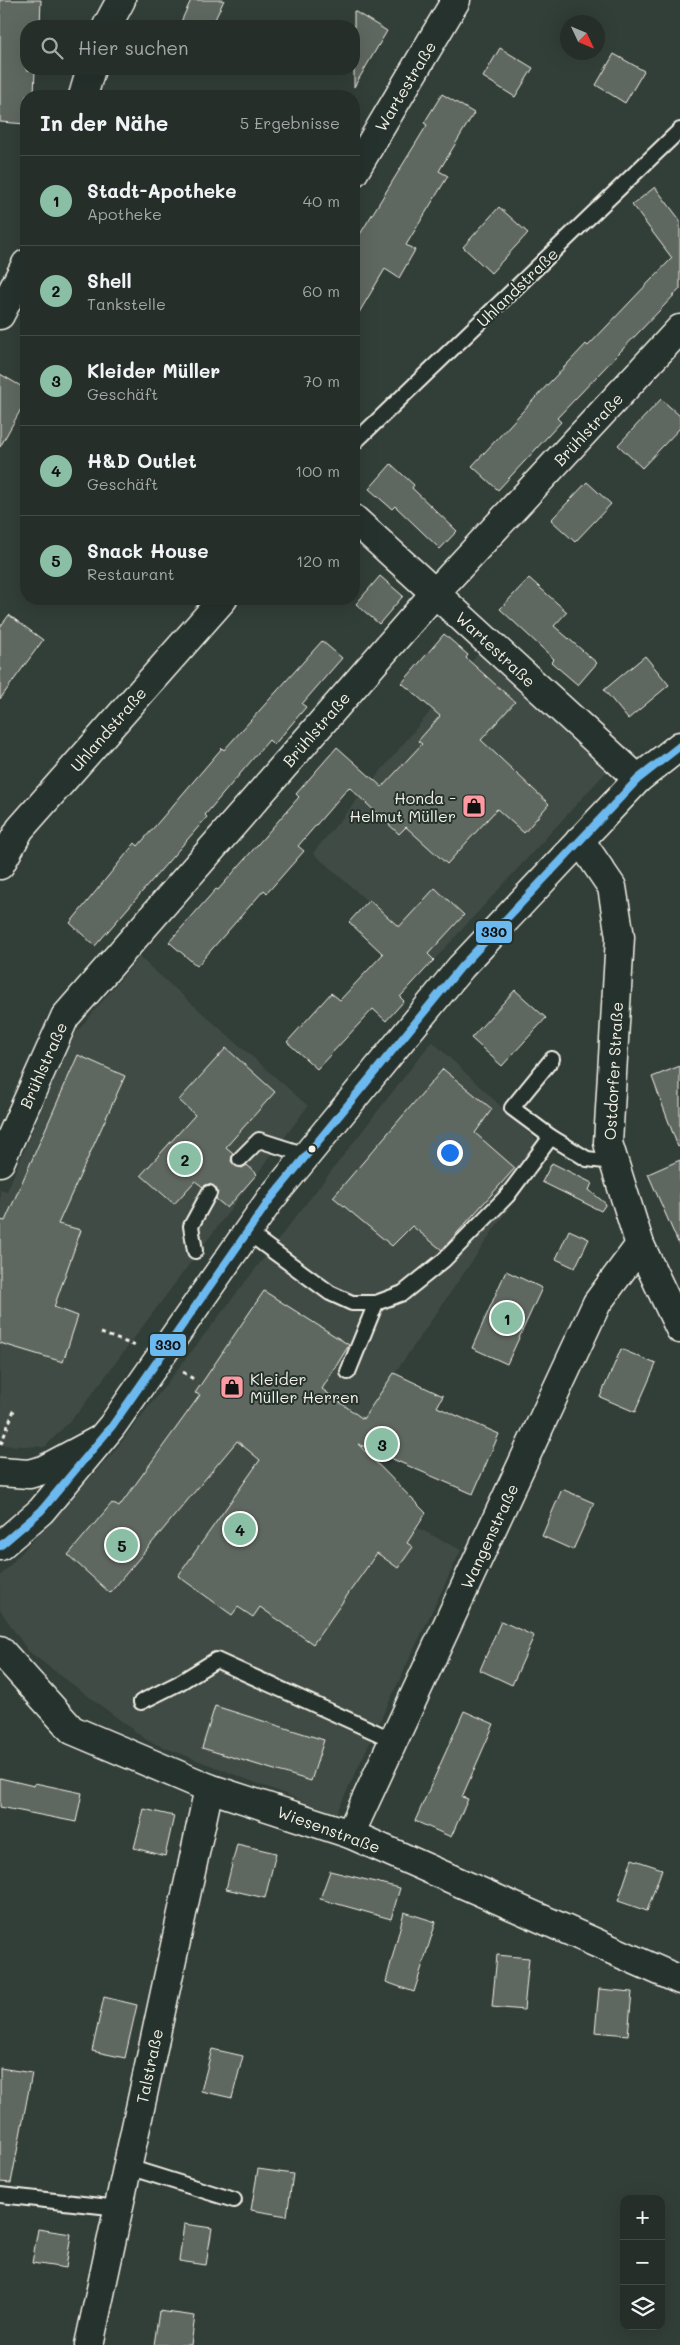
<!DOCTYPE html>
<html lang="de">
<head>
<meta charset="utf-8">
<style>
	body { margin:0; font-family:Mali,sans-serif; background:#323a36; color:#f1f3f6 }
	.controls { position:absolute; right:15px; bottom:15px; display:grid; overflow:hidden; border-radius:10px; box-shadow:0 5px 20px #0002 }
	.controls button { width:45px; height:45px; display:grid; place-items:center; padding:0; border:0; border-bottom:1px solid #424a47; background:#262e2a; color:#f1f3f6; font:25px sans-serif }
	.compass { position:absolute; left:560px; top:15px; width:45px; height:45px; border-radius:50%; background:#262e2a; box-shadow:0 5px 20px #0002; rotate:134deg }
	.you { position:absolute; left:449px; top:1152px; width:18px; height:18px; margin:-12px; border:4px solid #fff; border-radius:50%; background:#1a73e8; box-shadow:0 0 0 8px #1a73e833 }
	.badge { display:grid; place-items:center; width:32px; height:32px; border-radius:50%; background:#8abfa5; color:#111; font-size:16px; font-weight:700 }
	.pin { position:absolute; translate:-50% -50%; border:2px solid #fff; box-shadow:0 1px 5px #0006 }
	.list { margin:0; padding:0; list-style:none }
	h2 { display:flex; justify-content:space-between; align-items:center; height:65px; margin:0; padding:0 20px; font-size:21px }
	h2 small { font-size:16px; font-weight:400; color:#a4a8a8 }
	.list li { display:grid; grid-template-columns:32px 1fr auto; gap:15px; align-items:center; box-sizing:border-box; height:90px; padding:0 20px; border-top:1px solid #424a47 }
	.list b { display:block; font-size:19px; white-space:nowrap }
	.list p { margin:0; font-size:16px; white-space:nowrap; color:#a4a8a8 }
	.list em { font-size:16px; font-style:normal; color:#a4a8a8 }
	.icon { flex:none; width:28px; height:28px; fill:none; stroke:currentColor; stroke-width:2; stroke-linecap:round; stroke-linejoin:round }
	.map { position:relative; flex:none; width:680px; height:2345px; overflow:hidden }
	.search { position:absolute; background:#262e2a; box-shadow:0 5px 20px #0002; left:20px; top:20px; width:340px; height:55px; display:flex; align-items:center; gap:12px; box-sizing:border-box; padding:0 18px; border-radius:20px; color:#a4a8a8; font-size:19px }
	.panel { position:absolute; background:#262e2a; box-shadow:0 5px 20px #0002; left:20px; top:90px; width:340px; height:515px; border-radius:20px }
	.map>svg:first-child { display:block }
	.built { fill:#404b44 }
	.building { fill:#5f6861; stroke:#f4f1e8 }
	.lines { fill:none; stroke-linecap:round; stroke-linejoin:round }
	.lane-casing { stroke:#f4f1e8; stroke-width:18 }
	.street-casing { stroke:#f4f1e8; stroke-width:31 }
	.secondary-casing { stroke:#f4f1e8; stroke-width:31 }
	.path { stroke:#f4f1e8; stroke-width:3; stroke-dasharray:4 4; stroke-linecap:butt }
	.lane { stroke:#26332d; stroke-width:14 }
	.street { stroke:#26332d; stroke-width:28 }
	.secondary { stroke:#26332d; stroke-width:28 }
	.bus-1-casing { stroke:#26332d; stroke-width:11 }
	.bus-1 { stroke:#6cb9f0; stroke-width:8 }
	.bus-dot { fill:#f4f1e8; stroke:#26332d; stroke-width:2 }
	.labels { text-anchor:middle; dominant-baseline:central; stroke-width:4; stroke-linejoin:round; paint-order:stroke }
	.street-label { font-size:16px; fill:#f4f1e8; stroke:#26332d }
	.poi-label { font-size:16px; fill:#f4f1e8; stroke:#26332d; text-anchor:end }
	.line-badge { stroke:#26332d; stroke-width:2 }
	.pale-badge-label { font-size:14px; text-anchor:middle; font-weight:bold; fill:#111 }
</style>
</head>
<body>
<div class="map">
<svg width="680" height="2345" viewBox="0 0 680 2345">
	<rect width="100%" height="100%" fill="#323e38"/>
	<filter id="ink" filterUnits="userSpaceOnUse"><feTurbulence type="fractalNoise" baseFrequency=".02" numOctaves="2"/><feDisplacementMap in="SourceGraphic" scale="10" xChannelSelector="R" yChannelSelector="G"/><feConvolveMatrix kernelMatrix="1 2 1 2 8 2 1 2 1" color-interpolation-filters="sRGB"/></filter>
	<g filter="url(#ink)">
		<g class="built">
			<polygon points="481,650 607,771 434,960 313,853"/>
			<polygon points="139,957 308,1106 80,1410 45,1447 0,1445 0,1189 7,1191 71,1039"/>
			<polygon points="432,1041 548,1151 322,1479 461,1550 336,1814 148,1741 28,1651 0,1610 0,1576 112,1454"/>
		</g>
		<g class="building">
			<polygon points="0,0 41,0 40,26 26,26 26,70 35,70 34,96 26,96 26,124 0,122"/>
			<polygon points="191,0 224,0 212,26 179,26"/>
			<polygon points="354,11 387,31 354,87"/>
			<polygon points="500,48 533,68 515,97 483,77"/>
			<polygon points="614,54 644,71 625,103 596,85"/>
			<polygon points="442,94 474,113 439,171 448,176 406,245 415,250 399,278 385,269 354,321 354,244 427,125 424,123"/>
			<polygon points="655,187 680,220 680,289 557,418 561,422 498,490 472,466 535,398 586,344 588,346 672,258 632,205"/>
			<polygon points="499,207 528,233 491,273 463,247"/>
			<polygon points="0,374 26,389 26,400 0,447"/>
			<polygon points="661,399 680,416 680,428 642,468 618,445"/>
			<polygon points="391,464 414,485 412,488 457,531 440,549 395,506 392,509 369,489"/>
			<polygon points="587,482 611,504 575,542 551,520"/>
			<polygon points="380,576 403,596 379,624 356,604"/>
			<polygon points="529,578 567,612 554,626 597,663 578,685 551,662 554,659 500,609"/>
			<polygon points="9,615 43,640 0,699 0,627"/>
			<polygon points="444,634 468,655 466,658 515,702 481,740 549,804 524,833 497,809 447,864 406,827 399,834 349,787 298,846 304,851 267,893 264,890 197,966 169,942 216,889 218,890 299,797 296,794 337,747 382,787 422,744 418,741 440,716 402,683"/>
			<polygon points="322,641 342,658 302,704 306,707 274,745 269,740 205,815 207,817 95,946 70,923 135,843 138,846 222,748 224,750"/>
			<polygon points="645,656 669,685 628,719 604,690"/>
			<polygon points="435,888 464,915 428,954 434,960 400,997 404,1001 386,1021 373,1009 317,1069 287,1042 331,993 340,1000 383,954 349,922 369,900 399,927"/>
			<polygon points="515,990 546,1018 502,1066 471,1038"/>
			<polygon points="226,1048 275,1092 226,1147 233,1153 231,1161 234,1165 242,1168 247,1165 257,1174 227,1208 216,1199 218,1192 214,1186 208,1184 203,1187 195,1181 174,1204 141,1175 195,1115 179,1100"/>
			<polygon points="78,1055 125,1076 58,1224 81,1230 54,1307 78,1316 63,1362 0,1343 0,1220 5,1221"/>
			<polygon points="680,1066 680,1146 678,1147 652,1077"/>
			<polygon points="443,1069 492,1109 475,1133 515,1168 442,1250 412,1226 392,1246 333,1197"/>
			<polygon points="680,1160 680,1247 648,1174"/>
			<polygon points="552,1163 592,1183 589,1190 606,1204 601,1211 542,1182"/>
			<polygon points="569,1230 589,1239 575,1268 556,1259"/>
			<polygon points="506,1271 542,1288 507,1364 472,1348"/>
			<polygon points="264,1291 349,1345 322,1389 363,1419 394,1373 443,1396 437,1407 499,1434 473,1494 358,1444 426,1513 407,1543 413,1547 398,1568 377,1553 313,1644 260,1607 253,1617 238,1607 232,1615 178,1576 260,1460 237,1441 110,1593 68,1555 112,1503 119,1507 200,1395 195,1393"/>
			<polygon points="621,1349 656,1364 635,1412 600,1397"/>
			<polygon points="562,1489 594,1503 573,1550 542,1536"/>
			<polygon points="501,1621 534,1636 512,1685 480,1670"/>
			<polygon points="215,1706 324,1740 311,1781 202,1748"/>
			<polygon points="464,1711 494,1724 462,1797 468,1799 451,1837 415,1821"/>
			<polygon points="0,1778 34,1786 35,1783 82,1793 76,1822 0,1807"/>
			<polygon points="144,1809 174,1816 165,1856 134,1848"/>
			<polygon points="237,1844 276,1853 265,1898 226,1889"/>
			<polygon points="632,1859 662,1869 647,1911 618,1901"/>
			<polygon points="330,1871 400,1888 391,1919 320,1899"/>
			<polygon points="404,1912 436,1922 414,1992 386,1982"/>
			<polygon points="497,1955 529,1958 524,2010 492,2007"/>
			<polygon points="599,1989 632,1992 628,2035 595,2032"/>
			<polygon points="104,1997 137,2005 125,2058 92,2051"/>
			<polygon points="212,2049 243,2056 232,2098 201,2091"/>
			<polygon points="0,2068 32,2073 11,2183 0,2182"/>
			<polygon points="258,2169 293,2174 287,2216 251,2210"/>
			<polygon points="184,2224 212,2228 206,2265 179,2261"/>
			<polygon points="38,2229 71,2234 66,2268 32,2263"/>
			<polygon points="159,2311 195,2316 191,2345 154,2345"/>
		</g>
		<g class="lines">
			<g class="lane-casing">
				<g id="lane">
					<polyline points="354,443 680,130"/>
					<polyline points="552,1059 512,1108 551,1137 587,1159 614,1162"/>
					<polyline points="240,1159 259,1140 306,1155"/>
					<polyline points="247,1232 330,1293 352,1303 376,1303 403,1293 444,1260 507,1196 551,1137"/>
					<polyline points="195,1251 191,1226 209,1193"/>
					<polyline points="348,1372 376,1303"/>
					<polyline points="141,1702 179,1683 216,1660 393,1740"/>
					<polyline points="128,2167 234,2200"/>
					<polyline points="0,2195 119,2208"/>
				</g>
			</g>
			<g class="street-casing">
				<g id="street">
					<polyline points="107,26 121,0"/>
					<polyline points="83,96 91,69"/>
					<polyline points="354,172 456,0"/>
					<polyline points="0,315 26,264"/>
					<polyline points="354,519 638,779"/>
					<polyline points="0,865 20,829 223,599"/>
					<polyline points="0,1162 65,1017 435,593 680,329"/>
					<polyline points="0,1472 29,1474 43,1470 99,1440"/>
					<polyline points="0,1650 72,1730 209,1788 350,1834 680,1980"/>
					<polyline points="350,1834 597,1303 640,1245"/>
					<polyline points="89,2345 209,1788"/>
				</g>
			</g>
			<g class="secondary-casing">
				<g id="secondary">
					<polyline points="580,840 612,887 620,937 608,1143 640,1245 680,1329"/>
					<polyline points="0,1546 41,1511 112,1426 269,1201 461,967 638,779 680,746"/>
				</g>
			</g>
			<g class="path">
				<polyline points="101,1333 136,1346"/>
				<polyline points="183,1372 195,1380"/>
				<polyline points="1,1444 14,1410"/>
			</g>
			<use href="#lane" class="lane"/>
			<use href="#street" class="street"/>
			<use href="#secondary" class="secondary"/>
			<g class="bus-1-casing">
				<polyline id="bus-1" points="0,1546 41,1511 112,1426 269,1201 461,967 638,779 680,746"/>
			</g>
			<use href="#bus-1" class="bus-1"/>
		</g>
	</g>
	<defs>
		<g id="shop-square" transform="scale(1.25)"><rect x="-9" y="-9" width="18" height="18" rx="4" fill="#ff9aa2" stroke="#26332d"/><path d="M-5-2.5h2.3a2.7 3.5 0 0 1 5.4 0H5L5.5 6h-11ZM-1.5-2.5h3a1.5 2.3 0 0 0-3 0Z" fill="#111"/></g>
	</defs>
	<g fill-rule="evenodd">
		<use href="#shop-square" x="474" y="806"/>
		<use href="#shop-square" x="232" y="1387"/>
	</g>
	<circle class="bus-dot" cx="312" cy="1149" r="4.5"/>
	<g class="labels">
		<g class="street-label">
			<text transform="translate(405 86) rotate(-59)">Wartestraße</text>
			<text transform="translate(517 287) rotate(-44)">Uhlandstraße</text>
			<text transform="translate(588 429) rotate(-47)">Brühlstraße</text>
			<text transform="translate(496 649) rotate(43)">Wartestraße</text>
			<text transform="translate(108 729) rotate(-49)">Uhlandstraße</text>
			<text transform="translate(316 729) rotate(-49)">Brühlstraße</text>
			<text transform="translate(43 1065) rotate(-66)">Brühlstraße</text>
			<text transform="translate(613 1071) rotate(-87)">Ostdorfer Straße</text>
			<text transform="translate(489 1536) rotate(-65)">Wangenstraße</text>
			<text transform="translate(329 1829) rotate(20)">Wiesenstraße</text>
			<text transform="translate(149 2066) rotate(-78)">Talstraße</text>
		</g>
		<g class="poi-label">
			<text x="456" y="797">Honda -<tspan x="456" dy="18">Helmut Müller</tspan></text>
			<text x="250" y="1378" text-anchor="start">Kleider<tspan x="250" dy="18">Müller Herren</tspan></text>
		</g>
	</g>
	<g class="line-badge">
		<rect x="475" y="920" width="38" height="24" rx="5" fill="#6cb9f0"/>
		<rect x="149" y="1333" width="38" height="24" rx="5" fill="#6cb9f0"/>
	</g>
	<g class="pale-badge-label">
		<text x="494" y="937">330</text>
		<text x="168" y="1350">330</text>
	</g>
</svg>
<div class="controls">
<button>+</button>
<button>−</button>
<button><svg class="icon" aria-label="layers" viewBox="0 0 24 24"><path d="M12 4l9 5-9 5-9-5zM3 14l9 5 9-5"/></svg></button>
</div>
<svg class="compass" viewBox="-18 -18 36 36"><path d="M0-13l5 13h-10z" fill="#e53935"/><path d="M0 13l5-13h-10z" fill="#a4a8a8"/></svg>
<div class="you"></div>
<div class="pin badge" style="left:507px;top:1318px">1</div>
<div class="pin badge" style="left:185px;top:1159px">2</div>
<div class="pin badge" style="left:382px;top:1444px">3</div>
<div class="pin badge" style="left:240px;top:1529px">4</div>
<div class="pin badge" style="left:122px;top:1545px">5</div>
<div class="search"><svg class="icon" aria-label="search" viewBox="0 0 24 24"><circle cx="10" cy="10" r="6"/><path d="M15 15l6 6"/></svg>Hier suchen</div>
<section class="panel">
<h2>In der Nähe<small>5 Ergebnisse</small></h2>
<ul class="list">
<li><span class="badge">1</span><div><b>Stadt-Apotheke</b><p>Apotheke</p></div><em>40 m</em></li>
<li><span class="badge">2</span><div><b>Shell</b><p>Tankstelle</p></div><em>60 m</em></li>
<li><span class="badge">3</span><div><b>Kleider Müller</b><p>Geschäft</p></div><em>70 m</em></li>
<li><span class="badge">4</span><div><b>H&amp;D Outlet</b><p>Geschäft</p></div><em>100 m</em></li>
<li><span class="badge">5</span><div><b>Snack House</b><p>Restaurant</p></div><em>120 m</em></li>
</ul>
</section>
</div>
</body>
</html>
